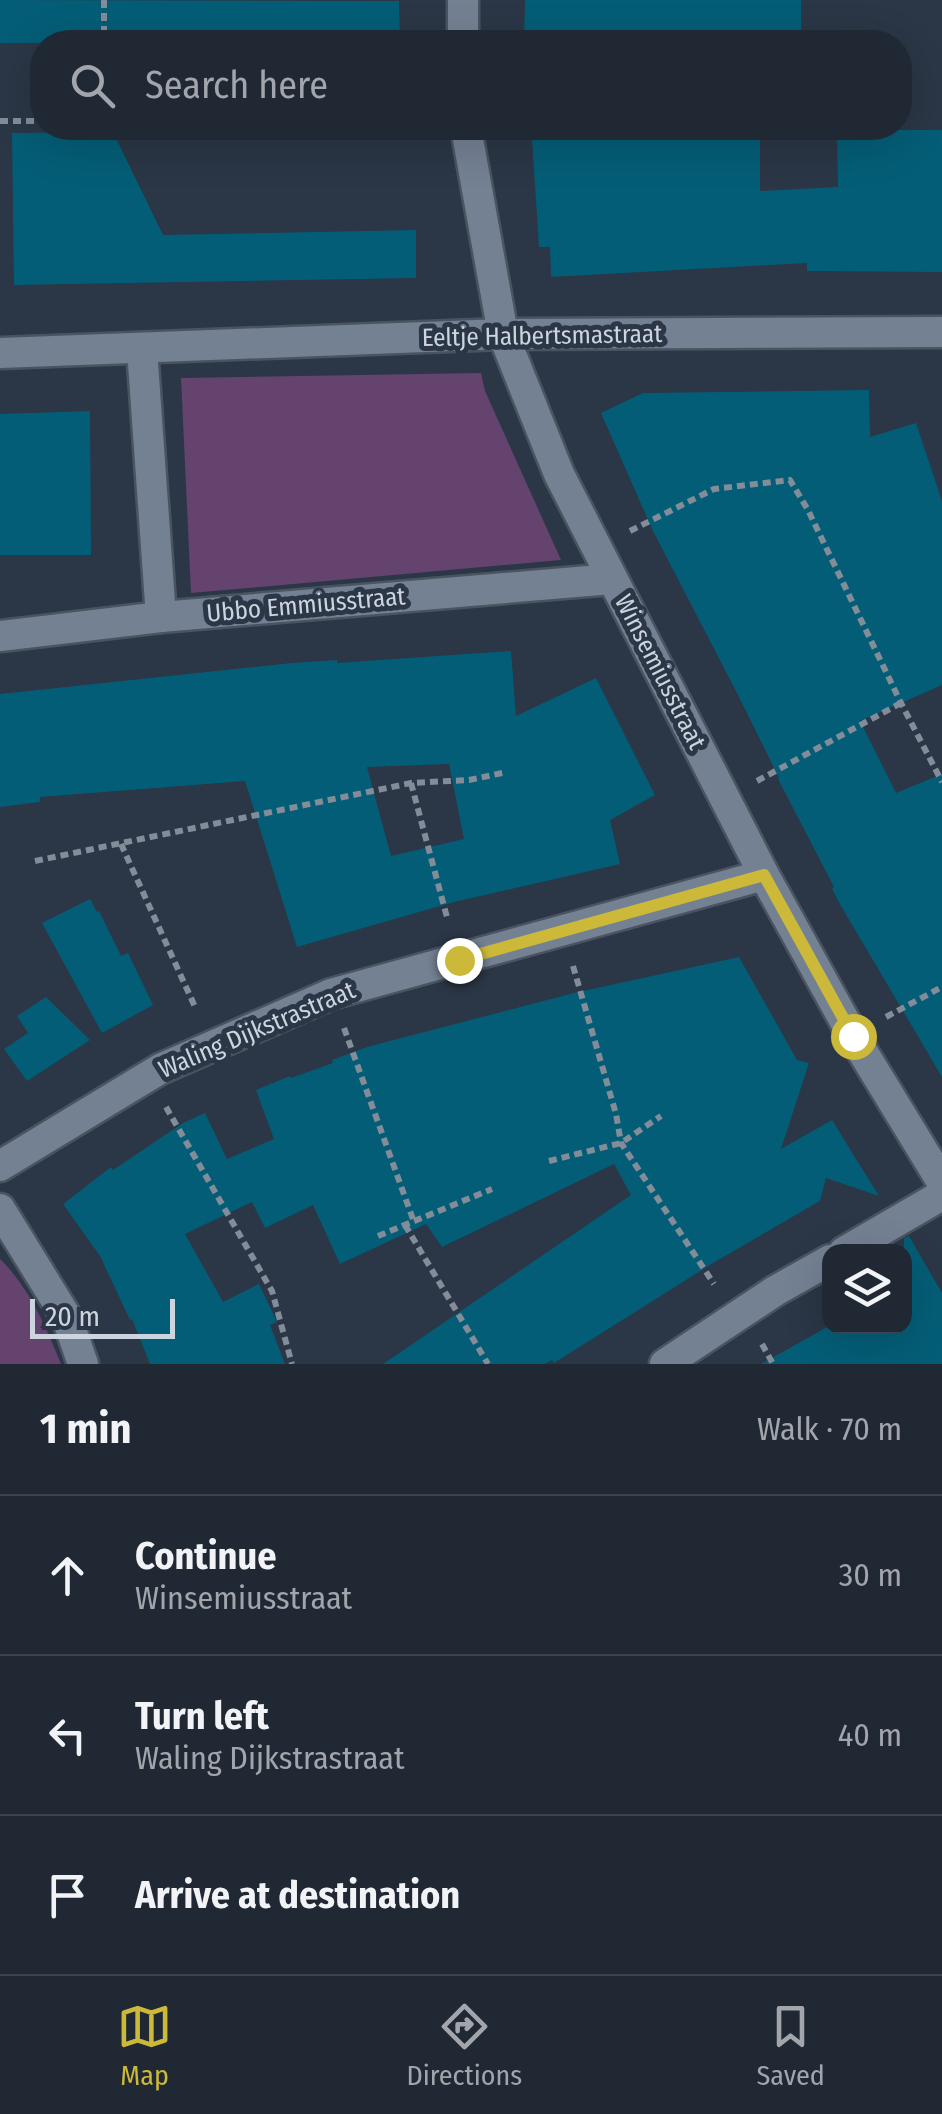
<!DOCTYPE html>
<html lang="en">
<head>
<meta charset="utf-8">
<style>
	body { margin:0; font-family:"Fira Sans Condensed",sans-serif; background:#28303c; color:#f1f3f6 }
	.controls { position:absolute; right:30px; bottom:30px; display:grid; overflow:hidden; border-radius:20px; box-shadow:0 10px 40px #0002 }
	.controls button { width:90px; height:90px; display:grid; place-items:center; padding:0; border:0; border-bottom:2px solid #3d444f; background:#202834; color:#f1f3f6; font:50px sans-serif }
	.scale { position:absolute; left:30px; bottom:25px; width:145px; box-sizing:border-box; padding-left:10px; border:5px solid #ccd4de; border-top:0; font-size:28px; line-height:35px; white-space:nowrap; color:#ccd4de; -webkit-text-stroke:8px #2b3646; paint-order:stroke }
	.stop { position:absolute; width:30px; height:30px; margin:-22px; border:8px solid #ccb939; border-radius:50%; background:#fff }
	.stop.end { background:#ccb939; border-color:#fff; box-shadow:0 2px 10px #0008 }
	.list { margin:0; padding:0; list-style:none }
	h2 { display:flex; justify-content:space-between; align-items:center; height:130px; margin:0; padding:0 40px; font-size:42px }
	h2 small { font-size:32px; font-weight:400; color:#a2a6ac }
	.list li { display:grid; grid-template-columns:65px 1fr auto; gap:30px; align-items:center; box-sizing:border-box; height:160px; padding:0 40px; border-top:2px solid #3d444f }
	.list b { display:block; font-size:38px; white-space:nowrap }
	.list p { margin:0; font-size:32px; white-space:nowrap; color:#a2a6ac }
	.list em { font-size:32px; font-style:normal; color:#a2a6ac }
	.icon { flex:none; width:55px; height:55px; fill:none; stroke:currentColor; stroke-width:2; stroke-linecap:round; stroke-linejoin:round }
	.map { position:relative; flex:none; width:942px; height:1364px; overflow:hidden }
	.search { position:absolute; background:#202834; box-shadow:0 10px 40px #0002; left:30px; right:30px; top:30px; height:110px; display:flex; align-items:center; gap:25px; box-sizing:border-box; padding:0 35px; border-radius:40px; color:#a2a6ac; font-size:38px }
	.sheet { height:610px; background:#202834 }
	nav { display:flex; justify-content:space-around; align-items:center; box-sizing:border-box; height:140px; border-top:2px solid #3d444f; background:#202834; font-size:28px; color:#a2a6ac }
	nav a { display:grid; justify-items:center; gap:5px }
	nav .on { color:#ccb939 }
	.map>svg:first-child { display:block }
	.green { fill:#64436f }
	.building { fill:#045d76; fill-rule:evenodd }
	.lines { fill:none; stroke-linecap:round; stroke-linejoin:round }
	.minor-casing { stroke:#4a5461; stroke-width:35 }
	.path { stroke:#838c99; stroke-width:6; stroke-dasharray:8 5; stroke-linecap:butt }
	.minor { stroke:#748193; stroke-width:30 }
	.route { stroke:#ccb939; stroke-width:12 }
	.labels { text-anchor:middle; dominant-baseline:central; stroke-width:10; stroke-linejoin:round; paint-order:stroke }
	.street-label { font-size:25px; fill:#ccd4de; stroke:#2b3646 }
</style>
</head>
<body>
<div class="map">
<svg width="942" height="1364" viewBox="0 0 942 1364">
	<rect width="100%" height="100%" fill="#2b3646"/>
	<g class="green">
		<polygon points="481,373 485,391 561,560 191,593 181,378"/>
		<path d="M0,1259c29,28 46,68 61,105h-61z"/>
	</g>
	<g class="building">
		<polygon points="0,0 399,1 400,42 0,43"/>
		<polygon points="525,0 801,0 801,42 524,42"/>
		<polygon points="616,129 760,129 760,191 838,187 837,130 942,130 942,272 807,271 807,263 551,277 550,247 539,247 532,139 567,138 567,131"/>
		<polygon points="113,132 163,235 416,230 416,278 14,285 12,133"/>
		<polygon points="869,390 870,437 916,423 942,501 942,685 860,721 896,793 942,774 942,1077 841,906 832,889 834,887 778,779 779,778 739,697 653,531 601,413 643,393"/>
		<polygon points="90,411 91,555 0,555 0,414"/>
		<path d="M511,651l5,65 80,-38 59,117 -45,25 10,44 -166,38 -157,45 -52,-166 -205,16v5l-40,5v-113l292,-31 45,-3v3zM449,764l15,75 -73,17 -24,-89z"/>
		<polygon points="90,899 97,912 99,911 121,956 128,953 153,1005 102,1033 42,923"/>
		<polygon points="739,957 797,1060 809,1063 781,1149 832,1120 879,1196 826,1178 820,1201 713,1263 554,1363 552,1360 545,1364 383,1364 631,1195 614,1164 442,1247 426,1224 340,1264 313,1205 265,1228 252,1202 185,1234 223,1302 259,1284 277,1322 270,1325 285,1364 150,1364 132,1319 130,1320 100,1256 63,1204 111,1167 113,1170 183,1123 205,1113 227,1159 274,1139 256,1090 290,1076 291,1078 333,1063 332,1060 367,1047 574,993"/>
		<polygon points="46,997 90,1040 27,1081 4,1049 28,1033 17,1016"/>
		<polygon points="909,1236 942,1293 942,1364 761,1364 829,1326 904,1326 904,1238"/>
	</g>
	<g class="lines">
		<g class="minor-casing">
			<g id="minor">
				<polyline points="463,42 463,0"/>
				<polyline points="466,128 503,334 559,474 764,875 853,1036 942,1182"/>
				<polyline points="142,349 161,617"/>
				<polyline points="0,353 503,334 942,332"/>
				<polyline points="0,636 161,617 612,579"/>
				<polyline points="0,1166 160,1069 331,994 764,875"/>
				<polyline points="0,1209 67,1318 83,1364"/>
				<polyline points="844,1252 942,1195"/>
				<polyline points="665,1364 775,1291 830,1260"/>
			</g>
		</g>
		<g class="path">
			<polyline points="104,0 104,42"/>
			<polyline points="0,121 42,121"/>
			<polyline points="630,531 714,489 790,480 808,510 901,703 942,782"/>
			<polyline points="757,781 901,703"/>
			<polyline points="411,783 448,921"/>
			<polyline points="121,844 196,1009"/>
			<polyline points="35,861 411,783 469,780 507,772"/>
			<polyline points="573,966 616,1114 621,1143 714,1284"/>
			<polyline points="886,1017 942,987"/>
			<polyline points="344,1028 414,1222"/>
			<polyline points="166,1107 272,1291 292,1364"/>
			<polyline points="549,1161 621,1143 661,1116"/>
			<polyline points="405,1225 488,1364"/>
			<polyline points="378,1236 492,1189"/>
			<polyline points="762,1344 773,1364"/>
		</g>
		<use href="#minor" class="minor"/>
	</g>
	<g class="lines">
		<polyline class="route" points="459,960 764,875 853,1036"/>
	</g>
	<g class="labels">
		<g class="street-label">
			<text transform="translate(542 336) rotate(-1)">Eeltje Halbertsmastraat</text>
			<text transform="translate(306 605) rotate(-5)">Ubbo Emmiusstraat</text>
			<text transform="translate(660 672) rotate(63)">Winsemiusstraat</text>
			<text transform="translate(257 1030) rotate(-23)">Waling Dijkstrastraat</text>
		</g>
	</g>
</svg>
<div class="controls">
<button><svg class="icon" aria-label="layers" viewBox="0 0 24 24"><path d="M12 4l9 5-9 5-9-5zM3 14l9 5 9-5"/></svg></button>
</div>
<div class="scale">20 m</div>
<div class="stop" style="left:853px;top:1036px"></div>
<div class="stop end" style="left:459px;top:960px"></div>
<div class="search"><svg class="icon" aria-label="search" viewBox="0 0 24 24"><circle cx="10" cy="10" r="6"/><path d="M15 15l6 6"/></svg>Search here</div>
</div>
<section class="sheet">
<h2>1 min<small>Walk · 70 m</small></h2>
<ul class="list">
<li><svg class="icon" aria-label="ahead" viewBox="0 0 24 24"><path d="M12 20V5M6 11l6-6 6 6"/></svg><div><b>Continue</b><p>Winsemiusstraat</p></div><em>30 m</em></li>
<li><svg class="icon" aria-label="left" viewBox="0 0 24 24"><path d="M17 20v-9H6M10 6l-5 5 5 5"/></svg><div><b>Turn left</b><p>Waling Dijkstrastraat</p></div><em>40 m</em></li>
<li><svg class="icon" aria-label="arrive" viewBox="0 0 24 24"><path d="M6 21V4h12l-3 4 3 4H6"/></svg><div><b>Arrive at destination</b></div></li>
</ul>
</section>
<nav>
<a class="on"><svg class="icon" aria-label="map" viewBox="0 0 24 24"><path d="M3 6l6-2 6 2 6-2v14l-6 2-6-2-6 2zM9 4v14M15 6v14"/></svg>Map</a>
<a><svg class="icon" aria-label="directions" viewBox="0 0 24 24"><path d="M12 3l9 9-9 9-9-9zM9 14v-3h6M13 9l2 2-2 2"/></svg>Directions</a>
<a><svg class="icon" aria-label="saved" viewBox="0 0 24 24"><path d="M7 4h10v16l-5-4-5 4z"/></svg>Saved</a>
</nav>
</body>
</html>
